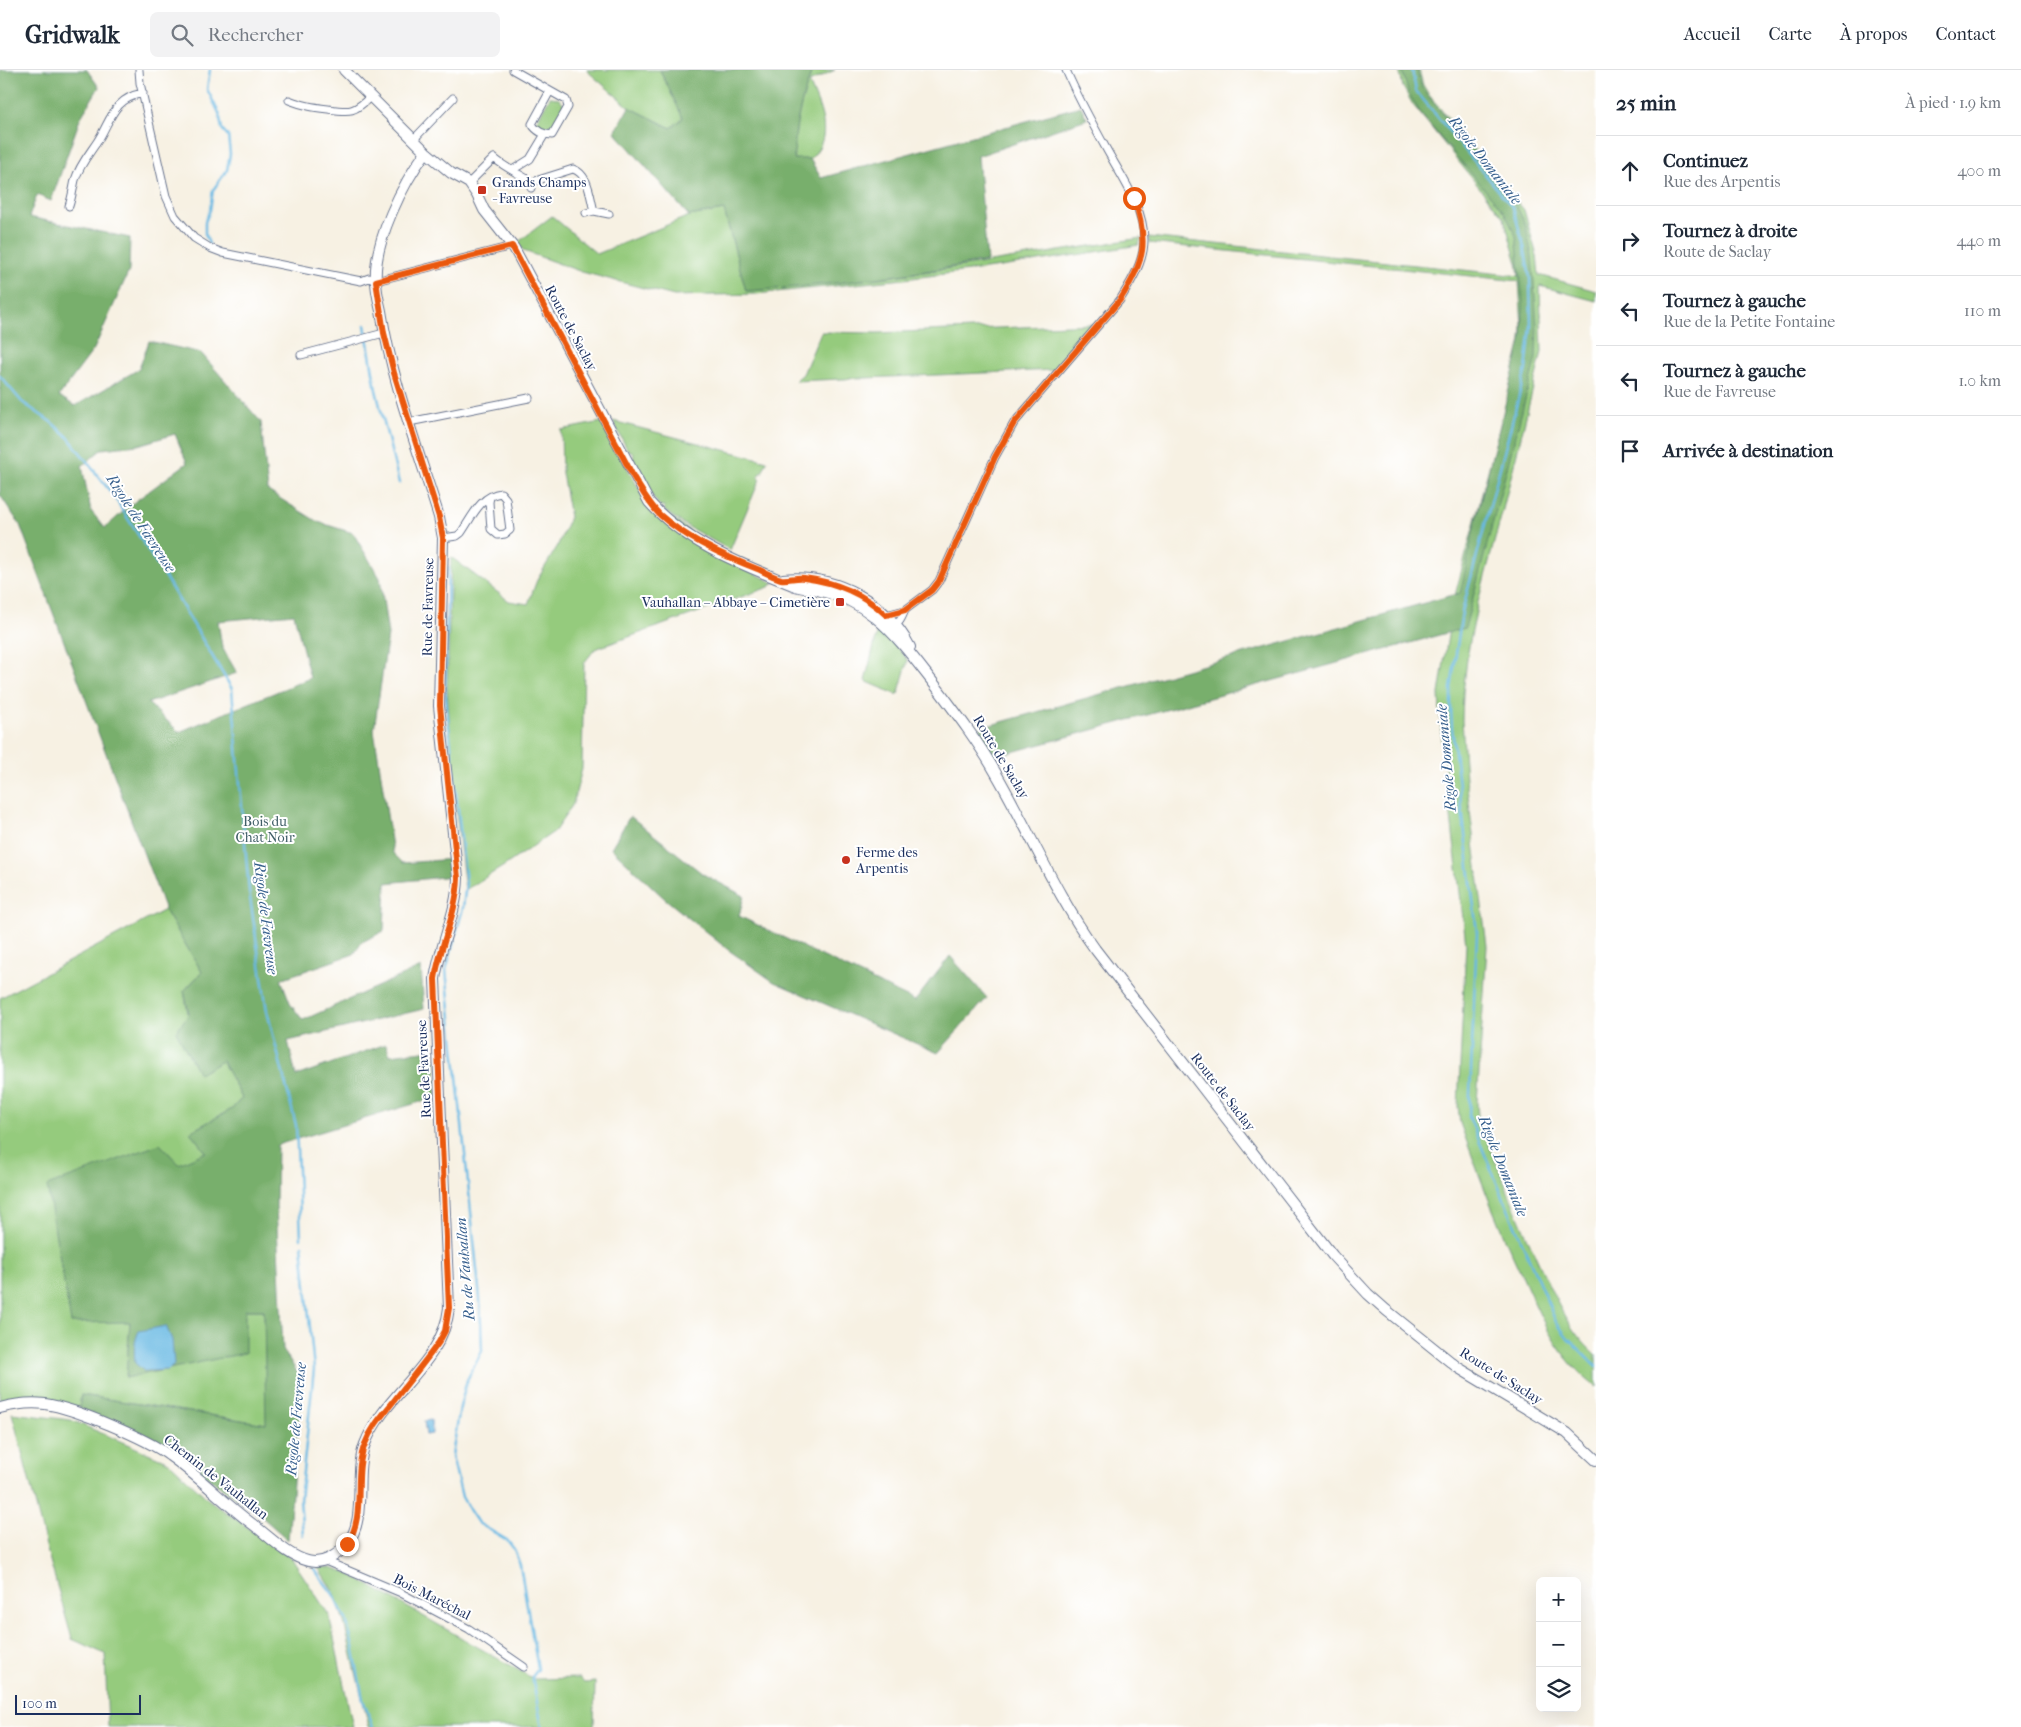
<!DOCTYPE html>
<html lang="fr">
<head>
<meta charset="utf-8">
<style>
  :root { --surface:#fff; --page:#f2f2f3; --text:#1f2937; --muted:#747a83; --line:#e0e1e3 }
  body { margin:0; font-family:"IM FELL French Canon",serif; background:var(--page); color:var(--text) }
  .controls { position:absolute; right:15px; bottom:15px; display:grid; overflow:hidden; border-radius:8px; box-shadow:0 5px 20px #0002 }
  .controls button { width:45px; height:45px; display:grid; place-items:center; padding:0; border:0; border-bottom:1px solid var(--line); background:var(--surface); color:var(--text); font:25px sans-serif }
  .scale { position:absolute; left:15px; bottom:12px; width:126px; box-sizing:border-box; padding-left:5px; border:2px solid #1b2f5e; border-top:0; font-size:14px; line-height:18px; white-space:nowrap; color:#1b2f5e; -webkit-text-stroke:4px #fff; paint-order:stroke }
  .stop { position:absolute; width:15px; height:15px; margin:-11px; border:4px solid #ea580c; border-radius:50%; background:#fff }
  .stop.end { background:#ea580c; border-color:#fff; box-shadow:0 1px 5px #0008 }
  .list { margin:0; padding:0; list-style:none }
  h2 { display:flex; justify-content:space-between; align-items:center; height:65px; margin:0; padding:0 20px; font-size:21px }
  h2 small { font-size:16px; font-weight:400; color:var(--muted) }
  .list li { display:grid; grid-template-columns:32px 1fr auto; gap:15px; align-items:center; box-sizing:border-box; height:70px; padding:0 20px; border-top:1px solid var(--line) }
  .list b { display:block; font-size:19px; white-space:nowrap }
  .list p { margin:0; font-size:16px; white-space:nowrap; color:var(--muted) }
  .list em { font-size:16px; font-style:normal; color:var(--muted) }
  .icon { flex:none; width:28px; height:28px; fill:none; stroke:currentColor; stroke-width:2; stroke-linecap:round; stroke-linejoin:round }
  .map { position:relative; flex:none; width:1596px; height:1657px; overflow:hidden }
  header { display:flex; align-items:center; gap:30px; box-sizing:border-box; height:70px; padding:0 25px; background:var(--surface); border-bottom:1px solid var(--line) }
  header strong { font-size:24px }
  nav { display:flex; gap:28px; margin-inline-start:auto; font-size:18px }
  .search { width:350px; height:45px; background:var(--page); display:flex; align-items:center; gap:12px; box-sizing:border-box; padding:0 18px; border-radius:8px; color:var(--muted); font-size:19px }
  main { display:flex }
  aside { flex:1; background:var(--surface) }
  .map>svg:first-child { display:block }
</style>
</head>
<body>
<header>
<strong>Gridwalk</strong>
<div class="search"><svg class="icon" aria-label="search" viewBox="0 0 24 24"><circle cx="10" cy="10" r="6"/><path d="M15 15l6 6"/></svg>Rechercher</div>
<nav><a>Accueil</a><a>Carte</a><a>À propos</a><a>Contact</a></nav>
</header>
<main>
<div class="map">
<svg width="1596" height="1657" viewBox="0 0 1596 1657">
  <rect width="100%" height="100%" fill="#fff"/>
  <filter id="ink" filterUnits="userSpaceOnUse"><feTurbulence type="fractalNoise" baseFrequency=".02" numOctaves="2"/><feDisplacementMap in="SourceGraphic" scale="10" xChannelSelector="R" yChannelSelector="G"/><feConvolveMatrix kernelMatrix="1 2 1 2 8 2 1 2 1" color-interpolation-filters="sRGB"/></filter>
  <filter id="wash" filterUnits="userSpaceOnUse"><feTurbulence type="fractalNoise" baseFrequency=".0096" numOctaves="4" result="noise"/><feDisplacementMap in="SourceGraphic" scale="20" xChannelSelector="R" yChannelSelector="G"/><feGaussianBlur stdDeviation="1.12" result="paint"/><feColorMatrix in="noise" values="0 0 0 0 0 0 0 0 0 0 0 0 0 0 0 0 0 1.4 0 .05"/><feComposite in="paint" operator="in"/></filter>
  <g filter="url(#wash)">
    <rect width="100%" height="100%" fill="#f7f1e3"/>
    <path fill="#95cb7d" stroke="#587d6e" d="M586,0H660L683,48L671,58L629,37Z
      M812,0H835L809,12C820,38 835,66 810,89L794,90C794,55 801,33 812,0Z
      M1399,0H1419L1423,15L1429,25L1524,140L1537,186L1539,205L1596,221V231L1540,216L1542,282L1502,443L1478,532L1468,581L1463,623L1462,650L1466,709L1487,876L1477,1033L1478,1046C1498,1097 1518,1148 1541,1198C1558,1233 1567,1259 1596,1285V1317C1557,1287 1543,1252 1523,1208C1499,1158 1479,1106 1460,1053L1458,1036L1466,874L1441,662L1439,624L1453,533L1520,280L1522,257L1519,211L1149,173V167L1520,206V210L1533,205H1519L1517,193L1504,148L1413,35L1403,17Z
      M550,27C557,27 563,30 565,37C559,48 547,76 536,52Z
      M724,140L746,221C879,213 1010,188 1141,168L1139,175L1001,197L904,209L756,224L674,226L582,202L524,181L517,173L552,146L597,184L689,146Z
      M1093,254L1055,300L795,311L803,304L821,262L877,263Z
      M613,351L767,391L762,403H760L758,408L760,409L730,480L685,455L665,441L664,436H660C648,423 641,405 633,389L634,383L627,379Z
      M601,352L638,417L650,432L732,492L774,513L769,517L595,579L584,593L582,699L573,734L555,761L504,796L465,820L454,723L447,618L451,487L509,531L528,534L537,510L557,477L570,447L562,403L561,360Z
      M879,556L908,590L898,625L865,611Z
      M165,840L202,902L184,921L199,1004L222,990L242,1028L232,1039L190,1062L206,1082L179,1095L160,1074L71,1253L130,1251L126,1308L245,1240H264L267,1354L81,1325L79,1338C54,1329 26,1321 0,1331V928Z
      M12,1343L71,1350L169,1392L209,1430L292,1489L329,1545L353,1657H108L105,1584L72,1569L47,1480Z
      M317,1496L331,1498L349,1504L534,1609L580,1608L584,1613L595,1612L594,1657H369L344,1552L335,1524Z"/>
    <path fill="#78af6c" stroke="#4a6f65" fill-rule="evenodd" d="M0,0H87L99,17L80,49L51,131L37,125L29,147L130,168L129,201L94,279L59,326L75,336L139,299L149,271L201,283L261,352L268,421L318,452L353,463L380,508L388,565L374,660L393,783L403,793L453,789V806L386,813L384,861L362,872L354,884L281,909L291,935L303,950L421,897L424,939L288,971L296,1006L386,974L390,985L431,980L435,991L437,1027L277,1075L276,1136L283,1279L302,1310L288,1470L263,1448L171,1380L79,1338L81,1325L266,1354L264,1240H245V1283L126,1308L130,1252L71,1253L47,1116L160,1074L179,1094L206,1082L190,1062L232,1039L242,1028L222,991L199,1004L176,961L189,944L184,921L202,902L165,840L20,455L0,425ZM175,364L187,393L133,433L105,458L91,441L82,396L102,379L138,375ZM294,544L310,608L179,662L148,633L237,603L222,577L218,551Z
      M660,0H812C801,32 794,55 794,89H810L821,108L1081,36L1087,49L978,86L987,191C907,205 827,216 746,221L724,140L689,146L615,62L629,37L671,58L683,48Z
      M1402,0H1417L1422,18L1428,26L1516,134L1526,156L1532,186L1537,255L1536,288L1465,558L994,687L980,658L1460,523L1474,458L1522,267L1523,235L1516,166L1504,142L1422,46L1408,22Z
      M630,746L703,804L744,826L739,846L915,931L950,886L987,928L938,983L774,912L727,879L664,828L611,778Z"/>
    <path fill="#69b9e3" stroke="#4274a0" d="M166,1256L172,1270L174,1295L168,1300L144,1301L135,1293C134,1280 134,1272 139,1261Z
      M431,1350L432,1364L426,1365L424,1351Z"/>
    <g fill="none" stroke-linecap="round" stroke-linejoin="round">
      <path stroke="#69b9e3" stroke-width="2.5" d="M1412,0L1416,21L1513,138L1524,176L1530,208L1531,256L1526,299L1462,542L1451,619V639L1452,658L1477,862L1469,1047L1556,1252L1568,1268L1596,1296
        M209,174L205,164V152L210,140L213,120L227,100L230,84L228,66L222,59L219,43L207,19L210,0
        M365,255L376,320L399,413
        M0,306L22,332L51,352L68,367L113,425L168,512L232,619L249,821L267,941L296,1055L301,1168
        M448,497L445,621L466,813L463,838L446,900L480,1229L482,1281L467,1310L460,1337L452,1386L462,1427L470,1441L478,1453L507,1470L514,1479L520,1495L538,1599L532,1607L542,1657
        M302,1175L314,1299L300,1430L303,1465
        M314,1499L333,1524L346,1549L354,1581L363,1630L373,1657"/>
    </g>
  </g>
  <g filter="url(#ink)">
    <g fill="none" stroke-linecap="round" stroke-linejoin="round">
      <defs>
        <path id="street" d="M139,0L140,13L166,126L175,146L194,168L210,178L223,183L361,211L369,208L376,211L512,176
          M513,0L550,21
          M550,21L566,30L568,37L552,65C543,64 537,62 532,54Z
          M289,30C305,36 312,37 328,39C350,42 354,43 371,26
          M414,69L453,28
          M514,99L530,89L545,64
          M532,112L573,99C589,104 590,127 594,141
          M469,113L494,88C505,98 520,104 532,112L531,118
          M69,136C72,127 73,119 75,110C79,96 89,84 97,72C111,51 112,29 143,23
          M586,143L594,141L609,144
          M301,285L384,263
          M409,352L529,328
          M443,468L457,466L461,463C472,447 481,425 501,423L506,429L510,460L505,464L498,465L491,459L489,432L490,427
          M886,545L905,540L932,520L939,511L995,387L1014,353L1120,230C1131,212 1144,192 1144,170C1144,138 1123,109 1108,82C1093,55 1078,28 1066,0
          M892,556C900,554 902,547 905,540
          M323,1490L399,1522L469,1559L524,1597"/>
        <path id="secondary" d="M344,0L426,82L451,103L469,113L477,125L484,140L514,178L649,432C686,474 744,495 795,516C803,519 813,518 821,521C840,525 860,535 875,547C898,566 916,591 935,615C957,644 979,673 997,705C1030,762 1056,825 1095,879L1333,1186L1368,1224L1386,1240L1457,1297L1567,1363L1596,1390
          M783,509C834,504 886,531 910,577
          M0,1338C15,1334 29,1332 45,1334C74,1338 146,1368 170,1386C200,1407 225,1434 255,1456C271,1468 288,1486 308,1491C323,1495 338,1485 347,1474C368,1448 353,1405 365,1374C384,1324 443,1294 449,1238L435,909C440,875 457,843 458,808L439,636L443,468L439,447C418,379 392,312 381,241C379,232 376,221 376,211C373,172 403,113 426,82"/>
      </defs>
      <use href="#street" stroke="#68738d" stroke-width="9"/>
      <use href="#secondary" stroke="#68738d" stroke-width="12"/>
      <use href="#street" stroke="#fff" stroke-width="7"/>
      <use href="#secondary" stroke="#fff" stroke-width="10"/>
    </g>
  </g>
  <g fill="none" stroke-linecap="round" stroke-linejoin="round" filter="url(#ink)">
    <path stroke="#ea580c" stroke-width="6" d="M347,1474C367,1445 352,1406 365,1374C371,1358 382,1346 393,1332C408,1312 425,1292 439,1272L445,1261L449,1238L435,909C440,875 457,843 458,808L440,636L443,468L439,447L394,303L384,263L376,211L512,176L634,408C642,421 649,434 660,445C688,470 726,487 760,500C766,503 774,507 781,509C788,510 796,507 804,508C835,512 863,523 886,545L905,540L932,520L939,511L995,387L1014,353L1120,230C1145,191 1149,172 1134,128"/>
  </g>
  <g fill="#c8321e" stroke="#fff" stroke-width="2">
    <rect x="477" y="115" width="10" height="10" rx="2.5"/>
    <rect x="835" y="527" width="10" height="10" rx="2.5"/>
    <circle cx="846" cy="790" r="5"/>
  </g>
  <g text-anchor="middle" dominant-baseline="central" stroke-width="4" stroke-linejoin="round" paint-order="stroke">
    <g font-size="14" fill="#1b2f5e" stroke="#fff" text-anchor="start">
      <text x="492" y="112">Grands Champs<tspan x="492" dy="16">- Favreuse</tspan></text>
      <text x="830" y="532" text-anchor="end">Vauhallan – Abbaye – Cimetière</text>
      <text x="856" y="782">Ferme des<tspan x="856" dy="16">Arpentis</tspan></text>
    </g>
    <g font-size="14" fill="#1b2f5e" stroke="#fff">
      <text transform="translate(571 258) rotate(62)">Route de Saclay</text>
      <text transform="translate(428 537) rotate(-89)">Rue de Favreuse</text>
      <text transform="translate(1001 687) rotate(59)">Route de Saclay</text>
      <text transform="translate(424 999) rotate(-93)">Rue de Favreuse</text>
      <text transform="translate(1223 1022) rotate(52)">Route de Saclay</text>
      <text transform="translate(1501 1306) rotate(32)">Route de Saclay</text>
      <text transform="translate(216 1407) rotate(38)">Chemin de Vauhallan</text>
      <text transform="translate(432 1527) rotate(27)">Bois Maréchal</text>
    </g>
    <g font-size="14" fill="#405e67" stroke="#fff">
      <text x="265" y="751">Bois du<tspan x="265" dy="16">Chat Noir</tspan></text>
    </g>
    <g font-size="15" font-style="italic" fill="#365f8d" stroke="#fff">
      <text transform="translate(1485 90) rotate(52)">Rigole Domaniale</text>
      <text transform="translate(141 453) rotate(57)">Rigole de Favreuse</text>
      <text transform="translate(1446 688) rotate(-95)">Rigole Domaniale</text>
      <text transform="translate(266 848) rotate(83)">Rigole de Favreuse</text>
      <text transform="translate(1503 1096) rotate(68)">Rigole Domaniale</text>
      <text transform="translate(465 1199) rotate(-95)">Ru de Vauhallan</text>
      <text transform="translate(296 1349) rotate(-85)">Rigole de Favreuse</text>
    </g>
  </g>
</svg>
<div class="controls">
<button>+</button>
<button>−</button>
<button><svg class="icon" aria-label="layers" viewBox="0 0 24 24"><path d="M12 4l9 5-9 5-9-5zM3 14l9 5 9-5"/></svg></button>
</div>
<div class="scale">100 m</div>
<div class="stop" style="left:1134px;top:128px"></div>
<div class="stop end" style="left:347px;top:1474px"></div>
</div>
<aside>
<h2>25 min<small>À pied · 1.9 km</small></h2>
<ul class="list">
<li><svg class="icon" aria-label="ahead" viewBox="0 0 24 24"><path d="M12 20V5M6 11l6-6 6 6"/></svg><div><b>Continuez</b><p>Rue des Arpentis</p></div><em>400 m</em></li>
<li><svg class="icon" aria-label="right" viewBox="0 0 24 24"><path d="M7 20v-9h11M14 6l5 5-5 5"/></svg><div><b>Tournez à droite</b><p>Route de Saclay</p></div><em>440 m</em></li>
<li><svg class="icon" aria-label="left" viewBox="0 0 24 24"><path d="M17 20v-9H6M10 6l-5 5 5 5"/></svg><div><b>Tournez à gauche</b><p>Rue de la Petite Fontaine</p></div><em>110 m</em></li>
<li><svg class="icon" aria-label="left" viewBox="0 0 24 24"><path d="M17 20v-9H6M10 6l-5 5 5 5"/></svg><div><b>Tournez à gauche</b><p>Rue de Favreuse</p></div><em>1.0 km</em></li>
<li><svg class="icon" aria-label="arrive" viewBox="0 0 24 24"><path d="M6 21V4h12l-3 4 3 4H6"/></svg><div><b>Arrivée à destination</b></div></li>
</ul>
</aside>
</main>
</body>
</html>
